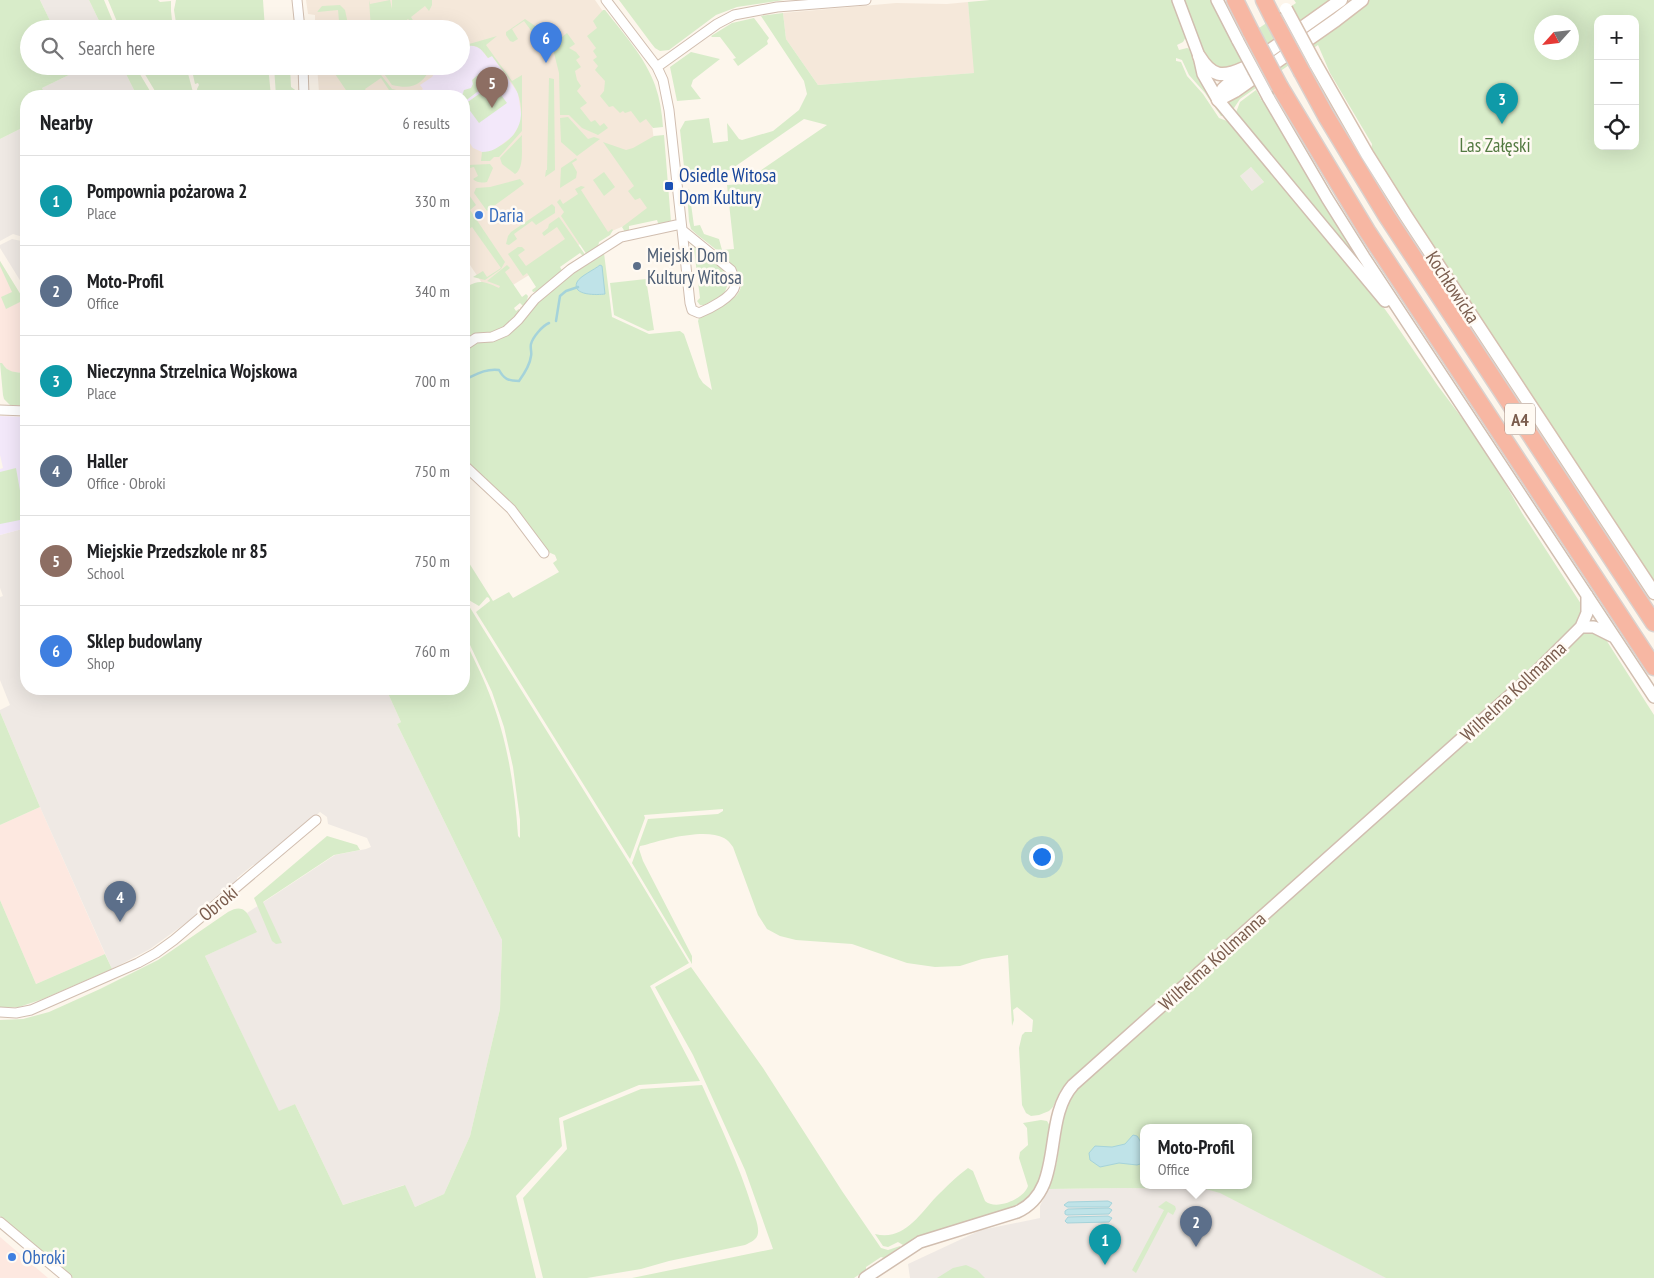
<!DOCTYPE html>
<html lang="en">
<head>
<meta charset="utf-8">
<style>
  :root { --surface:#fff; --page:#f2f2f2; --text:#202124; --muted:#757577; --line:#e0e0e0; --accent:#e76f51 }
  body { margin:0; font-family:"PT Sans Narrow",sans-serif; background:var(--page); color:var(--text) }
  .controls { position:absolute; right:15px; top:15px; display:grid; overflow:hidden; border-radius:10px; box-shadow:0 5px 20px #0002 }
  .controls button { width:45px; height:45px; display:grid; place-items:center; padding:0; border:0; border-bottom:1px solid var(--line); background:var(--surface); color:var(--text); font:25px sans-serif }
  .compass { position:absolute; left:1534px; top:15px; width:45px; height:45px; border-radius:50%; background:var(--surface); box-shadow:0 5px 20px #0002; rotate:243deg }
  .you { position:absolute; left:1041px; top:856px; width:18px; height:18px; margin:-12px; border:4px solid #fff; border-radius:50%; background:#1a73e8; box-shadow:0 0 0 8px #1a73e833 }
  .badge { display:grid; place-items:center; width:32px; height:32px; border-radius:50%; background:var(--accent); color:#fff; font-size:16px; font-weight:700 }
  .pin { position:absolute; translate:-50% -41px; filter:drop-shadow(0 1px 2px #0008) }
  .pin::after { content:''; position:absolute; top:26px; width:18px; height:15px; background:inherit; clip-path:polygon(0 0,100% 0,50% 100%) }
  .popup { position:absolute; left:1140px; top:1124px; width:112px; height:65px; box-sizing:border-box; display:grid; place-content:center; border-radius:10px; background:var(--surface); filter:drop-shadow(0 1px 4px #0005); font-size:16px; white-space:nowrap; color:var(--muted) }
  .popup b { font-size:19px; color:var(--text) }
  .popup::after { content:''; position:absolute; left:50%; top:100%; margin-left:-10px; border:10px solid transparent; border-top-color:var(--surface) }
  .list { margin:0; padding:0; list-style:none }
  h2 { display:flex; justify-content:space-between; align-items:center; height:65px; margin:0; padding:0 20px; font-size:21px }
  h2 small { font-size:16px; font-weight:400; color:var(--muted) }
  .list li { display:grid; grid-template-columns:32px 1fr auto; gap:15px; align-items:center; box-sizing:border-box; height:90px; padding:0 20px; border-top:1px solid var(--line) }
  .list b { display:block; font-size:19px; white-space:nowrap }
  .list p { margin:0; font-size:16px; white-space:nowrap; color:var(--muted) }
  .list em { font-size:16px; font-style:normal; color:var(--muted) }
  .icon { flex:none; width:28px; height:28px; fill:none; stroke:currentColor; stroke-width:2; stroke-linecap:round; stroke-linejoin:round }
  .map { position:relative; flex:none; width:1654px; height:1278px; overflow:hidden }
  .search { position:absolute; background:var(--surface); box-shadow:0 5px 20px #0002; left:20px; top:20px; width:450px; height:55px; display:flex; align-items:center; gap:12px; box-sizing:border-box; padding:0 18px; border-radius:28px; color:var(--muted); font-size:19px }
  .panel { position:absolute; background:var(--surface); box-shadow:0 5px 20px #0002; left:20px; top:90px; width:450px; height:605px; border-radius:20px }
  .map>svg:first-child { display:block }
</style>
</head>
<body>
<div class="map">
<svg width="1654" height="1278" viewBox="0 0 1654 1278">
  <rect width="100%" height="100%" fill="#fdf6ec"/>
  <path fill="#f5e8da" d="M306,0H595L646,73L662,210L576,246L492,298L464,256V96H320L319,92L317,66H461V29H315V15L308,14Z
    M968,2L975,73L818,85L786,39L783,13L896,3L947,4Z"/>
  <path fill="#fde8e0" d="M0,261L26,305V373L11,372L0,363Z
    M40,807L105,954L36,984L0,900V825Z
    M0,1237L48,1278H0Z"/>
  <path fill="#efe9e4" d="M40,0H89L103,29H54Z
    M72,66H122L137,96H46L42,88L75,72Z
    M26,126V238L13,234L0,241V139Z
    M1251,167L1264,182L1253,192L1240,176Z
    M12,239L26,242V290L0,248V245Z
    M26,528V689H386L401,722L397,724L502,940L500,1009L470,1136L444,1194L415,1207L404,1185L343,1205L295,1104L279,1112L205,956L256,932L247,913L335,855L366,849L371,847L367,838L328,824L327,817L320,812L258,864L253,865L237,878V882L205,909L150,949L112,969L40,807L0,712V710L10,705L0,680V597L3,596L0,588V535Z
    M1125,1188L1196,1189L1202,1188L1222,1193L1387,1278H910L908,1264L981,1230L1040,1218V1206L1048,1189Z"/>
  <path fill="#f3e8fa" d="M471,45L480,48L488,58L492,56L518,93L522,120L513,136L492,152H482L473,148L464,134V96H420L418,93L423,89L420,85L432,77L439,66H461V51Z
    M0,416L26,417V528L0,535V469L3,468L0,455Z"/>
  <path fill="#d8ecc9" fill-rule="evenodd" d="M0,0H40L54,29H29V66H72L75,72L42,88L46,96H26V126L0,139Z
    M89,0H104L116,29H103Z
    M108,0H158L160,2L171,1V11L173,29H120Z
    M176,0H263L265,29H177L174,10Z
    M369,0L370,4L390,0L392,9V0H432V5L429,11L425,6L411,17L414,22L412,23L408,19L399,26L400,29H371Z
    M619,0H784L737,7L716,15L669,50L660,51L655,48L651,43Z
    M990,0H1174L1186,37L1183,42L1177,45L1179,50L1187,48L1192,50L1226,116H1221L1205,93L1189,75L1182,60L1176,58V61L1181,62L1187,76L1203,94L1219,118L1227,121L1229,120L1371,290L1392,319L1438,386L1486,450L1522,513L1583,607L1581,619L1531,671L1077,1073L1064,1086L1059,1093L1053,1107L1049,1111L1039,1115L1031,1116L1026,1113L1022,1105L1019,1048L1022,1035L1025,1032H1032L1033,1020L1017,1007L1013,1010L1014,1020L1012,1026L1008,955L982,959L960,966L935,967L907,963L852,944L796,940L780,936L767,929L758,915L733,847C730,843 728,840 724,838C706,828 664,839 645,845L640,846L639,849L643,861L692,956V964L632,863L648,819L718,814L723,811V809L644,815L645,818L630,859L476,612L490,601L489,598L487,597L479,606L467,599L464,593V555L493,601L509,592L513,598L559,572L553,563L557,560L555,555L546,551L464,461V350L476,341L490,342L500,339L511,333L533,308L558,284L604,253L612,317L649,334L680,331L684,334L699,377L703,383L712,390L698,321L699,318C710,311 726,305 736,296C758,273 704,243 691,229L689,221L687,191L689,189L694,226L700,225L704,234L719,239L722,250L734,249L727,185L741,184L827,125L804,119L730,170L685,176L680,130L685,121L709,118L713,143L728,141L727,123L739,139L742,140L773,131L799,110L807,94L804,81L761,16L783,13L786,39L818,85L974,73L968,2ZM1251,167L1264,182L1252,191L1240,176Z
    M1183,0H1212L1234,45L1296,3L1294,0H1331L1232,70L1227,72L1206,61Z
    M1369,0H1654V585L1446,269L1371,151L1372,144L1330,73L1318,45L1240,99L1232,111L1228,105L1229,101ZM1598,19H1635V146H1598ZM1542,22H1572V52H1542Z
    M340,5L345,10L349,29H336L335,22L339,21L338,10L317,12L322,6Z
    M603,10H605C623,33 645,57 655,85C660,99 662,113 663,127L653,128L646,119L640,123L631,111L625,113L623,111L620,113L613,106L609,107L600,96L604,91L605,81L595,70L598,66L593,60L597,57L593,51L596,48L587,36L597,28L593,21Z
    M754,18L769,38L767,41L768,44L738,66L733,59L736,58L720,37H712L711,36L732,23Z
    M525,19L541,30L550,56L524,21L512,29L518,39L513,42L510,41L506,35V32Z
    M567,33L575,44L569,48L576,52L580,57L576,60L581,67L575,71L577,80L581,86L577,91L587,103L580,108L591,122L595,120L600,126L604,123L608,128L598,135L582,128L569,115H560L559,73L552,45Z
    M497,36L486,45L512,81L522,75V131L499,157H494L490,161H481L482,152C492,152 497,148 506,142C522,130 524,112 518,94C515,84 498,65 492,56L488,58C483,51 478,44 468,46L469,44Z
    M691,52L720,59L693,80L691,86L701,99L677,101L670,67Z
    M122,66H135L153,96H137Z
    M140,66H186L194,96H158Z
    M191,66H253L252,68L253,70L255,68L260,70L264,66H268L271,96H198L197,89L199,85L198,83L195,84Z
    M274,66H290L291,87L298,92V96H276Z
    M340,66H374L392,89L405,92L400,96H380L389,90L381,78L365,89L369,96H350L333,71Z
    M383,66L384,67L432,66C422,85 413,90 392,85L380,68Z
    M480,73H484L490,82L464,102V96H462L464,90L471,88L473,84L472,80Z
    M549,78L554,79V82L555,170L545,177L546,170H547Z
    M493,84L507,103L479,123L465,104Z
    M1256,90L1262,101L1264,100L1365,269L1235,115L1240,102Z
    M568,117L588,139L594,137L600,139L577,156L561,142L560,118Z
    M522,135C521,146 525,168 515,174L502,164L500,158Z
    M664,135L671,222L659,226L657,220L629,226V231L625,232L622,227L647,208L640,198L635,200L628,191L634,186L603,142L626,150L633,148L654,136Z
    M576,158L577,160L572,163L577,172L576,178L560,188L561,168Z
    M490,164L493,168L487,182C482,183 477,183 473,179L478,176L474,167L470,168L468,165Z
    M604,172L615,187L604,196L593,180Z
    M520,179L524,184L487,211L474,193L476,188L490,187Z
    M581,186L585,187L581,190L608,232L612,229L613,230L610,235L599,242L598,247L587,255L561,216L564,212L557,202L560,199L563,204L578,194L575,189Z
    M469,195L476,205L470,210L505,262L501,269L485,280L473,277L483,271L487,277L501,268L472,227L464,233V205Z
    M552,204L555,207V213L536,225L532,221L514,234L517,239L509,245L506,244L508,236L511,232Z
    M559,217L586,256L584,257L580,253L560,267L563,272L538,291L533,292L532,290L536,287L527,273L523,276L508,254L518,247H522L525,250L518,255L526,266L565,239L557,227L544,236L542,233L548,228L549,224Z
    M690,242L724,270L729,280L724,295L704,305H700L697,301L700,298L694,249Z
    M0,261L24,300L6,309L1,297L12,292L0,266Z
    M507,265L510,268L505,272L522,297L526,294L528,296L526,305L521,309L520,308L523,306L520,303L514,308L516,311L519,309L521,313C507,325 494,338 474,334L464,341V282L468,286C480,279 486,282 499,288L500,286L487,281Z
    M646,279L654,330L648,331L614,315L610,283Z
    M0,363H2C8,373 15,372 26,373V406L10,405L4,399L3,395Z
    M16,468L25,519L0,524V472Z
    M464,598L629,863L689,963L650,986L700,1081L639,1085L559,1118L562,1146L516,1196L536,1278H73L0,1216V1020L23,1019L49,1012L100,989L158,960L228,912C247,901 249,918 257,932L205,956L279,1111L295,1104L343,1205L405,1185L415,1207L444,1194L470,1136L500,1009L502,940L397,724L401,722L386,689H464V638C472,656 482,674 489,693C507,738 515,788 518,836L520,838V820L513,767L504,727L492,692L464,632Z
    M1591,630L1603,635L1654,715V1278H1386L1220,1193L1202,1188L1196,1189L1125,1188L1048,1189C1066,1154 1053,1115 1081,1084L1582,633ZM1144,1128H1248V1186H1144Z
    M0,712L40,807L0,825Z
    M327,836L357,845L360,850L334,855L263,902L282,943L276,944L272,941L254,898Z
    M0,900L36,984L105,954L112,969L43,999L19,1007L0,1008Z
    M691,967L763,1068L842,1191L881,1248L888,1250L900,1246V1247L884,1258L881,1257L866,1267V1270L854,1278H632L773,1249L745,1170L693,1055L655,987Z
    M702,1085C720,1125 739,1165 752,1207C754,1215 759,1225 758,1233C757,1240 751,1242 745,1245L669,1261L641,1269L587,1278H543L523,1198L567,1149L563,1121L641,1089Z
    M1041,1120L1047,1121L1050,1126C1046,1158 1046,1192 1012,1207L916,1238L903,1245L898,1242L888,1247L883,1246L875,1234C904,1241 919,1215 936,1197C946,1187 957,1176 968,1168L973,1171L985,1201C996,1211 1024,1199 1028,1186L1019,1158L1020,1152L1028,1145L1027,1128L1023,1123Z
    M1166,1201L1175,1206L1176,1209L1173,1215L1168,1212L1136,1273L1132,1270L1164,1210L1158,1207Z
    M966,1265L977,1270L985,1278H937L953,1268Z"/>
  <path fill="#bfe3e8" stroke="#a5d3da" d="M600,265L602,266L605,294C598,295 571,296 577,282C580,276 594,270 600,265Z
    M1133,1135L1137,1136C1143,1144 1144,1152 1143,1163L1137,1165L1119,1163L1100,1167L1090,1160L1089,1153L1095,1146L1112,1147L1125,1144Z
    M1108,1201L1112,1203L1109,1207H1067L1064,1205L1068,1202Z
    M1109,1208L1112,1210L1109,1214L1067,1215L1065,1214V1211L1068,1209Z
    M1108,1216L1112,1218L1109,1222L1067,1223L1065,1221L1068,1217Z"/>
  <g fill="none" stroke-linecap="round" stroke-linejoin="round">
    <path stroke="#a5d3da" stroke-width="2.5" d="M556,321L560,296L566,291L578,287
      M464,380C475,375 486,368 499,370C504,379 508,381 519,381C524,374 530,365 531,356C532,353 530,348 531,344C533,337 542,326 549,323"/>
    <defs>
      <path id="minor" d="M297,0L300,29
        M606,0L657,67L663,80L669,110L690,303L692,310L699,313C709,309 733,297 735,286C736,281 733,275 731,270L682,230
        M303,66L304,96
        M657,67L717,24L734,15L777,7L866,0
        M464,346L476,338L492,337L506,331L518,320L535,299L571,269L621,237L681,224
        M0,410L26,411
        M464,465L511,509L544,553
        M0,1012L16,1013L31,1010L138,963L156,953L174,940L316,820
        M0,1222L67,1278"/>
      <path id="tertiary" d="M1178,0L1199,56L1203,74L1218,100L1385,301
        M1217,0L1238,41
        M1268,97L1327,198L1364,257L1654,697
        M1581,627H1594L1612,636
        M865,1278L920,1242L1017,1212C1066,1190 1041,1121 1073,1085L1535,673L1581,627L1587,613V595"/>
      <path id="secondary" d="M1199,56C1212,77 1222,78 1244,68
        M1315,63L1367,154L1406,216L1654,593
        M1218,100L1235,91L1336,20L1362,0
        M1218,100L1223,89L1248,66L1341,0"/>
      <path id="motorway" d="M1235,0L1251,32
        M1264,0L1273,18
        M1302,72L1326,116L1386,215L1654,623
        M1280,87L1367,231L1654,667"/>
    </defs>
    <use href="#minor" stroke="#d1beb0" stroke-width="11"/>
    <use href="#tertiary" stroke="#d1beb0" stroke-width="14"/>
    <use href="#secondary" stroke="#d6c0b0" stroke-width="15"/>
    <use href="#motorway" stroke="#dad1cd" stroke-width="19"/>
    <use href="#minor" stroke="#fff" stroke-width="9"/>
    <use href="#tertiary" stroke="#fff" stroke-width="11"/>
    <use href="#secondary" stroke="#fff" stroke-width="12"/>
    <use href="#motorway" stroke="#f7b7a3" stroke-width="16"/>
    <defs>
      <path id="tertiary-bridge" d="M1238,41L1268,97"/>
      <path id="secondary-bridge" d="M1286,9L1315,63"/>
      <path id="motorway-bridge" d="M1273,18L1302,72
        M1251,32L1280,87"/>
    </defs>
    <use href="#tertiary-bridge" stroke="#d1beb0" stroke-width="14" stroke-linecap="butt"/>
    <use href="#secondary-bridge" stroke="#d6c0b0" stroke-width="15" stroke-linecap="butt"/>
    <use href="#motorway-bridge" stroke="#dad1cd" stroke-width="19" stroke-linecap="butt"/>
    <use href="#tertiary-bridge" stroke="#fff" stroke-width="11"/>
    <use href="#secondary-bridge" stroke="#fff" stroke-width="12"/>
    <use href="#motorway-bridge" stroke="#f7b7a3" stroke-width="16"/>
  </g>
  <rect fill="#1a4fb4" stroke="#fffaf3" stroke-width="2" x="664" y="181" width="10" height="10" rx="2.5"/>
  <g fill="#3f7fe0" stroke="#fffaf3" stroke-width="2">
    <circle cx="479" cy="215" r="5"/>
    <circle cx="12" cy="1257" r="5"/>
  </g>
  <circle fill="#5c6f8a" stroke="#fffaf3" stroke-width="2" cx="637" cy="266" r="5"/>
  <g text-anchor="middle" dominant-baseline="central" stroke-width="5" stroke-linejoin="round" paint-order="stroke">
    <rect fill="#fffaf3" stroke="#a28b7f" stroke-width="1" x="1505" y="403.5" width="30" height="31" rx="4"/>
    <g font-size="18" font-weight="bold" fill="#7a5c4d">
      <text x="1520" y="419">A4</text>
    </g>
    <g font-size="19" fill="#537a41" stroke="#fffaf3">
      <text x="1495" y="145">Las Załęski</text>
    </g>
    <g font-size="19" fill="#164399" stroke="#fffaf3" text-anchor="start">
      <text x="679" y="175">Osiedle Witosa<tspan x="679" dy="22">Dom Kultury</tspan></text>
    </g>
    <g font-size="19" fill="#366cbe" stroke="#fffaf3" text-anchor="start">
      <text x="489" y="215">Daria</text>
      <text x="22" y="1257">Obroki</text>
    </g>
    <g font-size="19" fill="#4e5e75" stroke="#fffaf3" text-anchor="start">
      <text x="647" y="255">Miejski Dom<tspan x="647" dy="22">Kultury Witosa</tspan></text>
    </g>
    <g font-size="19" fill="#7a5c4d" stroke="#fffaf3">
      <text transform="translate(1453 287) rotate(57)">Kochłowicka</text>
      <text transform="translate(1513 691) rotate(-43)">Wilhelma Kollmanna</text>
      <text transform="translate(218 903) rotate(-40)">Obroki</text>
      <text transform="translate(1212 961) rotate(-42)">Wilhelma Kollmanna</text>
    </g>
  </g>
</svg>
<div class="controls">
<button>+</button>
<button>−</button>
<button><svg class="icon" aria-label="locate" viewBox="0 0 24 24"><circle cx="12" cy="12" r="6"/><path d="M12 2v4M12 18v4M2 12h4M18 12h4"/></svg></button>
</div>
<svg class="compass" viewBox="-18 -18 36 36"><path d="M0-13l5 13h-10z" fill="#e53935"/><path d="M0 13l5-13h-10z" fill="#757577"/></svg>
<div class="you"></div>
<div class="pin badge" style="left:1105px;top:1265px;background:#0f9aa8">1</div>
<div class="pin badge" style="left:1196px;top:1247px;background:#5c6f8a">2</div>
<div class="popup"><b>Moto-Profil</b>Office</div>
<div class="pin badge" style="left:1502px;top:124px;background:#0f9aa8">3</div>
<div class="pin badge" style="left:120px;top:922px;background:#5c6f8a">4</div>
<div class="pin badge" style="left:492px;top:108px;background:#8d6e63">5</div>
<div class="pin badge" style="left:546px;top:63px;background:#3f7fe0">6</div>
<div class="search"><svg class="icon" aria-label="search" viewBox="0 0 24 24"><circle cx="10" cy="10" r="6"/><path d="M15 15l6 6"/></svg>Search here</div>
<section class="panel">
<h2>Nearby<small>6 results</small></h2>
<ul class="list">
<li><span class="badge" style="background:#0f9aa8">1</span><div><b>Pompownia pożarowa 2</b><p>Place</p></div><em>330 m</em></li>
<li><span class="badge" style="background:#5c6f8a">2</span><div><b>Moto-Profil</b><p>Office</p></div><em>340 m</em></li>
<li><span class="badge" style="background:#0f9aa8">3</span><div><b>Nieczynna Strzelnica Wojskowa</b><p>Place</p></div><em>700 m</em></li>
<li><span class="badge" style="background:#5c6f8a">4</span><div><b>Haller</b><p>Office · Obroki</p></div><em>750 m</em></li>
<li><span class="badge" style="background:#8d6e63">5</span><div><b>Miejskie Przedszkole nr 85</b><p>School</p></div><em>750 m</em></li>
<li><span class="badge" style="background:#3f7fe0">6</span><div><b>Sklep budowlany</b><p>Shop</p></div><em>760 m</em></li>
</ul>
</section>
</div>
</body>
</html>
